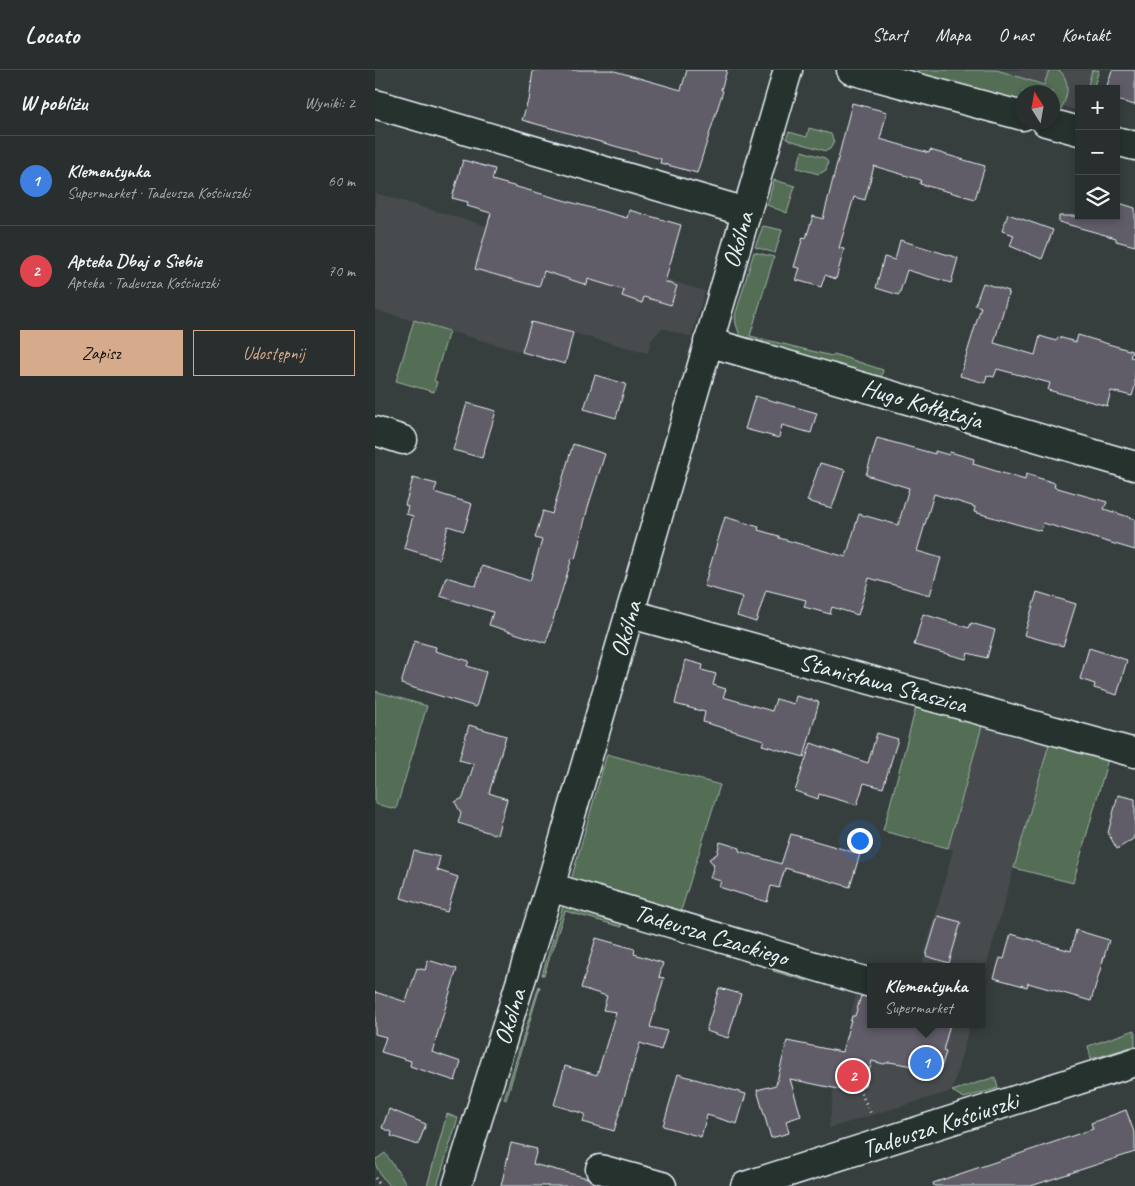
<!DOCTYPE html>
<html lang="pl">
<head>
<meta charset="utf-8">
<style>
  :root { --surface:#292f2e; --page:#313736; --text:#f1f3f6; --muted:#a5a9aa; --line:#454a4a; --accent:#d6ab8b }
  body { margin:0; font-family:Caveat,sans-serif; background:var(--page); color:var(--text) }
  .controls { position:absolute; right:15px; top:15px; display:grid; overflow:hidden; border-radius:0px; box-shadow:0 2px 8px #0003 }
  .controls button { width:45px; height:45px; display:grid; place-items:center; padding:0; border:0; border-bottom:1px solid var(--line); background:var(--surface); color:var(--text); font:25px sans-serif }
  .compass { position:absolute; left:640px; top:15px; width:45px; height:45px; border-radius:50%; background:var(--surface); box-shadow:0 2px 8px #0003; rotate:349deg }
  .you { position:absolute; left:484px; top:770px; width:18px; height:18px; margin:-12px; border:4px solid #fff; border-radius:50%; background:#1a73e8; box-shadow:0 0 0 8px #1a73e833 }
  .badge { display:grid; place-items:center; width:32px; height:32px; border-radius:50%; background:var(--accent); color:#fff; font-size:16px; font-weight:700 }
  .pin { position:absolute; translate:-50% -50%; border:2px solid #fff; box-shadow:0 1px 5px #0006 }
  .popup { position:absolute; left:492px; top:893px; width:118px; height:65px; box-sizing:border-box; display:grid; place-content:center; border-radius:0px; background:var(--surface); filter:drop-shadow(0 1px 4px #0005); font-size:16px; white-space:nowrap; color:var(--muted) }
  .popup b { font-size:19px; color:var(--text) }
  .popup::after { content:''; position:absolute; left:50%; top:100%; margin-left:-10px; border:10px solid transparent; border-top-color:var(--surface) }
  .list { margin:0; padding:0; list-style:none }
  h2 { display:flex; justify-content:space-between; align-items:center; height:65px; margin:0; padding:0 20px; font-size:21px }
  h2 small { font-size:16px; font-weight:400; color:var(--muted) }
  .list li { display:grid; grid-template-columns:32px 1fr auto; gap:15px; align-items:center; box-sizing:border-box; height:90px; padding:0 20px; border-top:1px solid var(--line) }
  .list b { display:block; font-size:19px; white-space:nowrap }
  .list p { margin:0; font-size:16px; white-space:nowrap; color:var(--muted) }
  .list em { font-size:16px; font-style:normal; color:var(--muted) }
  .actions { display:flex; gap:10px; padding:15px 20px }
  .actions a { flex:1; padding:11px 0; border:1px solid var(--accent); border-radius:0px; text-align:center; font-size:18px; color:var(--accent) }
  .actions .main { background:var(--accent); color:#111 }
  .icon { flex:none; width:28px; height:28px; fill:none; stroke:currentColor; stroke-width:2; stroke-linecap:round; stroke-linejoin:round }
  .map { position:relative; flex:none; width:760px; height:1116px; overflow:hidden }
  header { display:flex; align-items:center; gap:30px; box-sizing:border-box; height:70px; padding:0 25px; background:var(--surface); border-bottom:1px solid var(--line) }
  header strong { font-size:24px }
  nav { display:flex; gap:28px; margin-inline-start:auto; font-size:18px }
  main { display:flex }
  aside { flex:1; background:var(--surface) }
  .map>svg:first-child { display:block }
</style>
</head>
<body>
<header>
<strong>Locato</strong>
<nav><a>Start</a><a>Mapa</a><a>O nas</a><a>Kontakt</a></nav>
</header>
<main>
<aside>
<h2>W pobliżu<small>Wyniki: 2</small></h2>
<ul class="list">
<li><span class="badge" style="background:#3f7fe0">1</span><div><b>Klementynka</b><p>Supermarket · Tadeusza Kościuszki</p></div><em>60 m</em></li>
<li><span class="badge" style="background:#e0444e">2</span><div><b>Apteka Dbaj o Siebie</b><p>Apteka · Tadeusza Kościuszki</p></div><em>70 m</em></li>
</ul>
<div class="actions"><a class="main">Zapisz</a><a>Udostępnij</a></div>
</aside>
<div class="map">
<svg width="760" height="1116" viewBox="0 0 760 1116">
  <rect width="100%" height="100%" fill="#373f3e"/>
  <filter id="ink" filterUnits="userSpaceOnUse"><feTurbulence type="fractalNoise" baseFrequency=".02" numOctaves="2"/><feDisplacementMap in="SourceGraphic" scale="10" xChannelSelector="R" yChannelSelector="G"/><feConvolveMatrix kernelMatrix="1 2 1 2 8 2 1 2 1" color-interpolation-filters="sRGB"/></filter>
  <g filter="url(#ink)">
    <path fill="#464b4d" d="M566,0H725L719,19H704V41L678,33V22H648Z
      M0,123L330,221L316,267L287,258L276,270L273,283L156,252L147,282L0,240Z
      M607,656L674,674L606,915V897H546L578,780L573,778Z
      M481,925L496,929V954H595L577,1021L454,1058L459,1018L466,982Z"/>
    <path fill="#526e55" stroke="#9db0a6" d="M543,0H622L669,15L674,0H684C696,11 693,26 686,39L678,44V22H648L647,37L547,9Z
      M717,0H724L718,19H712Z
      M434,58L456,64L459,72L455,79L451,81L411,69L414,62L432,67Z
      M427,81L450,88L453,92L451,100L444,104L422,98Z
      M399,110L420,116L412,143L392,135Z
      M388,156L407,160L400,183L380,177Z
      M379,182L399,187L375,266L457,286L459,284L508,300L506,309L366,269L361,254L360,246Z
      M39,250L74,261L59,311L62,312L59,322L21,311Z
      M0,621L52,636L21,739L0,734Z
      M541,637L607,656L573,778L508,761Z
      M674,674L733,689L698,813L639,798Z
      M232,684L345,715L305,844L196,810Z
      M196,834L243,848L247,857L190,841L169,905H167L188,836Z
      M400,898L433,907L432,911L398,901Z
      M164,916L165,917L131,1030L129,1029Z
      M760,960V976L716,989L713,976Z
      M620,1007L623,1018L589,1028L577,1021Z
      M72,1044L83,1048L62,1116H52Z
      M10,1083L33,1116H14C8,1108 1,1100 0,1090Z"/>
    <path fill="#605c67" stroke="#e8f1f8" d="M158,0H236L306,20L312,0H352L346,20L348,21L322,103L285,93L286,89L147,50L153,31H154Z
      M737,0H760V35L741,30V19H731Z
      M477,33L512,42L505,69L554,83L555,80L610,96L600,129L545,114L546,110L499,96L490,130L479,127L464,178L469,179L461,209L450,205L446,217L421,210L425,198L419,197L428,167L431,168L438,146L448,149Z
      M88,90L120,99L117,110L252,148L254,140L306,155L290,212L302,216L296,235L269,227L267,233L247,226L249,220L213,209L212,215L169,201L164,217L100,199L116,143L92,136L93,132L77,128Z
      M741,132L760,138V176L741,171V168L684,152V146H741Z
      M633,144L678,160L667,189L635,176L639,165L627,161Z
      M525,170L583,188L576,213L532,200L524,225L501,218L509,187L520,190Z
      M608,213L634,221L619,273L660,285L665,266L681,271L683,267L701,272L703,265L757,281L755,287L760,288V316L757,326L736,321L732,336L673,320L675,313L622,299L619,307L612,305L610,313L585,306L606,237L600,235Z
      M156,252L198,263L190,294L147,282Z
      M220,305L251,314L241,348L209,339Z
      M380,326L442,343L436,363L407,355L404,368L370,359Z
      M92,333L121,341L107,388L78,380Z
      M502,368L560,384V381L574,385L575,382L599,389L598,394L650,410L651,404L680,413L679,417L732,432L729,439L760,449V480L668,453L666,461L599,442L600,437L559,424L542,481L566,488L555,525L494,508L483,545L457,537L455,544L429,537L431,530L391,520L381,552L362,546L368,527L329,516L350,447L384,457L383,460L404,466V468L471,487L484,444L523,455L534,418L491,405Z
      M198,374L230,384L213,437L200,489L197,488L171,573L114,555L118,542L65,526L71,507L101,516L107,496L155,511L167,470L160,468L168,441L177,444Z
      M445,393L470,400L457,438L432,431Z
      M38,408L62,414L59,422L97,434L89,461L73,456L64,489L29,478L38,446L31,444L33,436L30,435Z
      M662,522L701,534L688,576L649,565Z
      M548,544L594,558L596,553L620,560L612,588L593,583L591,589L539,575Z
      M39,571L61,577L60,581L94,591L92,596L111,602L101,637L26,614Z
      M714,578L752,590L742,625L719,618L720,614L705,609Z
      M310,590L328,595L327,600L341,604L338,615L351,619L348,627L397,641L401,629L419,634L421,626L444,632L429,687L387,675L389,670L328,652L330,642L300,634Z
      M94,655L131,666L114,723L132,729L122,765L83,753L86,743L80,732L88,728L99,694L84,690Z
      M502,663L523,669L508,718L489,713L482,735L444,724L443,729L420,721L436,673L493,693Z
      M743,725L760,729V763L758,769L742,779L733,763Z
      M416,764L485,784L475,817L410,798L404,818L396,816L392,832L344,817L346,811L335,808L339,795L334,789L342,784L345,772L365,778L364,781L406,794Z
      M39,781L65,787L62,800L83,807L72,842L26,828Z
      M563,846L586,852L574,893L551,886Z
      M701,860L734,870L716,931L653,913L652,917L619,908L625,888L629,889L636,864L696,881Z
      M221,868L260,879L259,884L288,893L284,907L289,908L275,957L292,961L286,980L265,973L239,1061L208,1052L210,1044L179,1035L190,996L222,1005L241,942L228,940L232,926L206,918Z
      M53,890L82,899L57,982L86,992L80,1011L35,996L36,991L6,982L11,967L0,964V922L31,932L42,898L50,900Z
      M344,918L366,924L353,968L331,961Z
      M486,926L496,928V954H575L568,981L571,982L566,998L559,1003L533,995L514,992L509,994L497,991L490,1015L477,1022L415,1009L426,1046L411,1051L414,1063L396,1068L382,1020L401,1015L412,971L467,982L477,946H480Z
      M303,1004L371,1024L362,1054L332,1045L326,1067L288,1056Z
      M14,1039L51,1054L43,1075L16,1066L17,1062L7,1058Z
      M751,1040L760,1065V1082L656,1116H559L558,1113L718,1059L716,1053Z
      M136,1073L162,1079L158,1094L213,1108L218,1113V1116H126Z"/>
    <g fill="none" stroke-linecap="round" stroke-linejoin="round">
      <defs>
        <path id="minor" d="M476,0L648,46
          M0,34L371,142
          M671,52L704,61
          M741,71L760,76
          M333,272L760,396
          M0,361L28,370
          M256,544L760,683
          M175,817L496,913
          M225,1099L287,1116
          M82,1116L175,817L413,0
          M370,1116L760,992"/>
      </defs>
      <use href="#minor" stroke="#e8f1f8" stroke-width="31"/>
      <path stroke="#e8f1f8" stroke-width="3" stroke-dasharray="1 4" stroke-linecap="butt" d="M484,1019L496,1044
        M0,1108L6,1116"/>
      <use href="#minor" stroke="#26332d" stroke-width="28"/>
    </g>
  </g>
  <g text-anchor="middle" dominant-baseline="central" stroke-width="4" stroke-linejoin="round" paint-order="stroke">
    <g font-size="25" fill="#e8f1f8" stroke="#26332d">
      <text transform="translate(363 170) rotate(-74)">Okólna</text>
      <text transform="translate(547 334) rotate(16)">Hugo Kołłątaja</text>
      <text transform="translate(251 559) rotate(-74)">Okólna</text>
      <text transform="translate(508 613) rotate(15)">Stanisława Staszica</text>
      <text transform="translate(336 865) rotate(17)">Tadeusza Czackiego</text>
      <text transform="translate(135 947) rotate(-73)">Okólna</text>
      <text transform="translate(565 1055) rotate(-18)">Tadeusza Kościuszki</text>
    </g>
  </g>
</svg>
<div class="controls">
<button>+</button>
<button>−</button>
<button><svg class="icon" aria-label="layers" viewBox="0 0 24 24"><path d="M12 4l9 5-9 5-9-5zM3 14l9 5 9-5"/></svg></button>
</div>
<svg class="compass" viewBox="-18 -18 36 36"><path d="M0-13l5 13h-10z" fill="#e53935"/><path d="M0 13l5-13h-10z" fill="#a5a9aa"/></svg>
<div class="you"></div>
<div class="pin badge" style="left:551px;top:993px;background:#3f7fe0">1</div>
<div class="popup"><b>Klementynka</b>Supermarket</div>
<div class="pin badge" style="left:478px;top:1006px;background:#e0444e">2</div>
</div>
</main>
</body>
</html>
